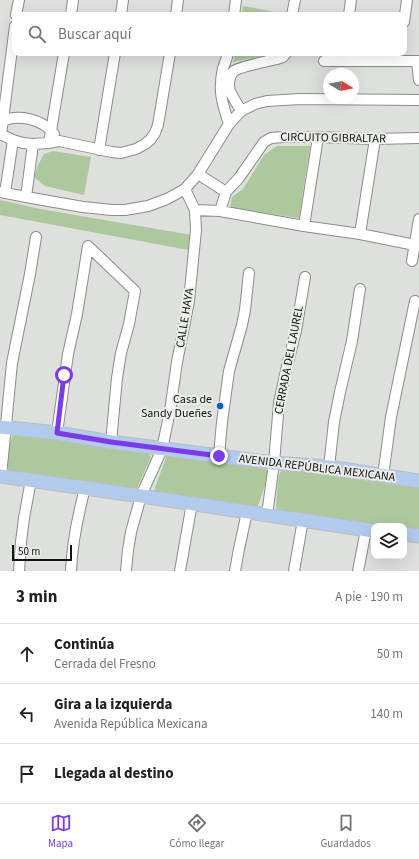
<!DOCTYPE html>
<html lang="es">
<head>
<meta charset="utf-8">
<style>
  :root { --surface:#fff; --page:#f6f6f6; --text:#202124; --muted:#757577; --line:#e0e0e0; --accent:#7c3aed }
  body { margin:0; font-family:"Source Sans 3",sans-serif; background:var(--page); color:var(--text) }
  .controls { position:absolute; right:12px; bottom:12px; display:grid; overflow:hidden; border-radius:8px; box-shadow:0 4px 16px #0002 }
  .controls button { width:36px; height:36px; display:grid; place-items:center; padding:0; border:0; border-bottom:1px solid var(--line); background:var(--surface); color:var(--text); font:20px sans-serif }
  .compass { position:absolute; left:323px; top:68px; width:36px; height:36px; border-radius:50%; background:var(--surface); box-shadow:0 4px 16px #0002; rotate:100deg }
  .scale { position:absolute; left:12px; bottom:10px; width:60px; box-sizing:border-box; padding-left:4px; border:2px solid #121312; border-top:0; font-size:11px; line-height:14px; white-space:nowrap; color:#121312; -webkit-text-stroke:3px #ebedea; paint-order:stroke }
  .stop { position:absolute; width:12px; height:12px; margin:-9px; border:3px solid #7c3aed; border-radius:50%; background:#fff }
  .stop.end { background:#7c3aed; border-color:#fff; box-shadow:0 1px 4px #0008 }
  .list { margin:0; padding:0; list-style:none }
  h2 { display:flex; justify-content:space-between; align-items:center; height:52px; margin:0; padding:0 16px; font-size:17px }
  h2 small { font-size:13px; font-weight:400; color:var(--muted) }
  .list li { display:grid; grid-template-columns:26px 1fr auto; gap:12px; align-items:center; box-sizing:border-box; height:60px; padding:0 16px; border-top:1px solid var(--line) }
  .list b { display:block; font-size:15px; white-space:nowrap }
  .list p { margin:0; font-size:13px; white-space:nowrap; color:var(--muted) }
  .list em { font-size:13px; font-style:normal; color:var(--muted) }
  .icon { flex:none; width:22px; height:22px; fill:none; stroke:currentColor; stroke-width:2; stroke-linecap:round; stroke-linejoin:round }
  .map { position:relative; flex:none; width:419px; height:571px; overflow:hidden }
  .search { position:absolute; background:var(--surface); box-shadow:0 4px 16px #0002; left:12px; right:12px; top:12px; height:44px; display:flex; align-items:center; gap:10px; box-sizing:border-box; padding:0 14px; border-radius:8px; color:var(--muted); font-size:15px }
  .sheet { height:232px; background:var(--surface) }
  nav { display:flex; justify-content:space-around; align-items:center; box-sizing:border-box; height:56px; border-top:1px solid var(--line); background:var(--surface); font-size:11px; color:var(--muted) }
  nav a { display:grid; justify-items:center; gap:2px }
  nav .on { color:var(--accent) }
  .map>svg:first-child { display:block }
</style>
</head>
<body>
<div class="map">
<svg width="419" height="571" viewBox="0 0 419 571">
  <rect width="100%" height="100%" fill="#dee0dd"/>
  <path fill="#acc89c" d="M243,6L285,14V15H242Z
    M235,53H279V54H272L233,62Z
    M277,146H310L299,218L230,208L232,197L243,189L264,155Z
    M53,151L91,157L84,195L45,186L34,177L38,165L44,154Z
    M0,200L40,209L198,236L194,251L0,215Z
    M21,433L145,451L151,457L137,488L130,491L9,472C5,463 9,444 13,435Z
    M167,455L264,467L267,471L268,477L266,483L257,508L153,493Z
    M285,469L419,488V531L404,529V526H385L280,512L276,507C277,500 277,479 280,473C281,471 283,471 285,469Z"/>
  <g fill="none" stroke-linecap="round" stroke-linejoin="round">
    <defs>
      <path id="minor" d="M16,15L19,0
        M71,15L73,0
        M121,15L123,0
        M176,15L178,0
        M234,15L236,0
        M292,15L295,0
        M349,15L351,0
        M404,22L407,0
        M228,53C227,58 225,63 223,68C218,90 222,103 229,124
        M324,61H419
        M417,61L419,80
        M241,111C238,105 233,98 230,91C228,85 229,75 234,71C240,66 271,61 280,58L283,57L286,53
        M0,122C18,113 42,119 54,134
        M0,134L13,140L23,143L33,144L48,143L59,141L112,152L121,153L136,149L145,144L150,140L155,133L158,125L170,53
        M1,135L15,26
        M48,143L50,137L64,53
        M99,150L115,53
        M198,174L226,192
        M0,192L26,197L83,207L112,210H125L148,206L167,199L185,189L198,174L229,124L241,111L255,104L267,101L300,99L419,100
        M5,193L13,140
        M26,197L33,144
        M195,210L220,211L304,226L360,234L415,245
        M220,211L226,192L239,178L264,142L271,138L283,137H318L375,139L419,138
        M304,226L318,137
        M360,234L375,139
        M88,246L135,291L129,324L121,353L117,378L111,442
        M412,261L419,219
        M57,433L68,354L77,314L88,246
        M219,456L222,422L229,371L242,325L245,310L249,273
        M329,467L334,422L340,392L352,341L360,289
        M1,476L12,363L30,274L36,237
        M383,476L391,417L415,301
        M267,515L274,463L279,403L287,366L296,331L305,277
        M19,571L21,542L24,518L31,480
        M71,571C72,542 78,515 85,488
        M126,571L128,550L131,532L141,496L162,449L170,411L177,362L189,301L196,230L195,210L185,189
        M180,571L192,503
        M235,571L239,549L247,512
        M294,571L303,520
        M358,571L366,530"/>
      <path id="major" d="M0,427L57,433L111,442L219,456L274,463L329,467L419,481
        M0,476L141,496L374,531
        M404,534L419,536"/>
    </defs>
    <use href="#minor" stroke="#8a8c89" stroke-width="12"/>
    <use href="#major" stroke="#bdbdbd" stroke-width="15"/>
    <use href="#minor" stroke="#fff" stroke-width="10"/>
    <use href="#major" stroke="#b2caec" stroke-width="13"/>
  </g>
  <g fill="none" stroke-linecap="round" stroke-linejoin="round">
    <path stroke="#7c3aed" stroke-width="5" d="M64,375L57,433L111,442L219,456"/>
  </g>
  <circle fill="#0a5ec8" stroke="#ebedea" stroke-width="1.5" cx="220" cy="406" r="4"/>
  <g text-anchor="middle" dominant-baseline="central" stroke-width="4" stroke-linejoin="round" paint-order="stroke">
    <g font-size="12" fill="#121312" stroke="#ebedea">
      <text transform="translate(333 138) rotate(1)">CIRCUITO GIBRALTAR</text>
      <text transform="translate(185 318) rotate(-81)">CALLE HAYA</text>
      <text transform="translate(289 360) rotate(-79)">CERRADA DEL LAUREL</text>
      <text transform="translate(317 468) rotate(7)">AVENIDA REPÚBLICA MEXICANA</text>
    </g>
    <g font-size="12" fill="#121312" stroke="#ebedea" text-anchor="end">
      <text x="212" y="399">Casa de<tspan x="212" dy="14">Sandy Dueñes</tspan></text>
    </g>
  </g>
</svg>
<div class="controls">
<button><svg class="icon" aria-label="layers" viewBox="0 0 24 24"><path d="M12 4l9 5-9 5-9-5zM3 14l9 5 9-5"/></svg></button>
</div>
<svg class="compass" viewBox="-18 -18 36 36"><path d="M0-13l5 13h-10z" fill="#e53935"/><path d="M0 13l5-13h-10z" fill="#757577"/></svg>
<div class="scale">50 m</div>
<div class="stop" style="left:64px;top:375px"></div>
<div class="stop end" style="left:219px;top:456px"></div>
<div class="search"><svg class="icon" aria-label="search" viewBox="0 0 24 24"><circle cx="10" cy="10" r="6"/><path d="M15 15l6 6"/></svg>Buscar aquí</div>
</div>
<section class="sheet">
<h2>3 min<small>A pie · 190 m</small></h2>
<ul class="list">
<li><svg class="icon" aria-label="ahead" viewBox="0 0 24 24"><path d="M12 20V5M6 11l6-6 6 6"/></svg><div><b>Continúa</b><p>Cerrada del Fresno</p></div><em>50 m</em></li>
<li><svg class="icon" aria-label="left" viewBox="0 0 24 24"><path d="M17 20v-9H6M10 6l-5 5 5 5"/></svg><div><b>Gira a la izquierda</b><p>Avenida República Mexicana</p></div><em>140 m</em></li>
<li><svg class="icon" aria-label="arrive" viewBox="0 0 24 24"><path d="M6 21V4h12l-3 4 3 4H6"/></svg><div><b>Llegada al destino</b></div></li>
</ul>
</section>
<nav>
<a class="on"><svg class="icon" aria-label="map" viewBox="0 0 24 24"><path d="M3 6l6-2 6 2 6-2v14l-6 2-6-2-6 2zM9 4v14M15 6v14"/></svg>Mapa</a>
<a><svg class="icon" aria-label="directions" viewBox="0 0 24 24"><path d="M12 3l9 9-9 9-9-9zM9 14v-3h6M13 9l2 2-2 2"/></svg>Cómo llegar</a>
<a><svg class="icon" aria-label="saved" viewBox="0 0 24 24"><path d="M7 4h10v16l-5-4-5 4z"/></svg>Guardados</a>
</nav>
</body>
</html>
